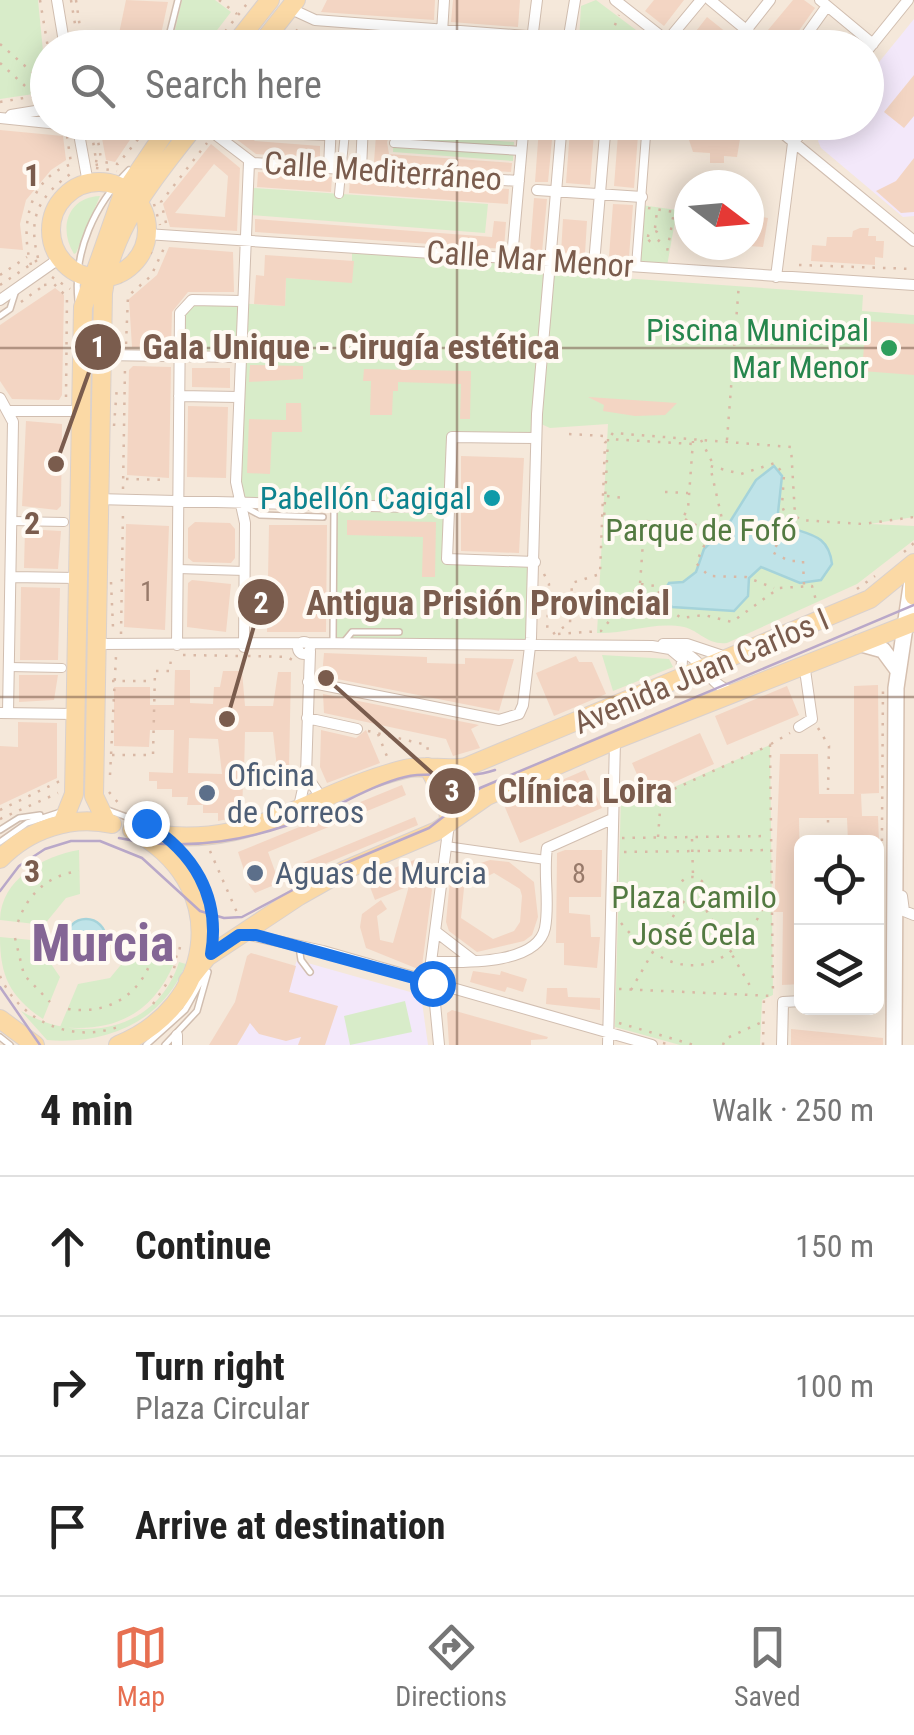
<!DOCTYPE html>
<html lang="en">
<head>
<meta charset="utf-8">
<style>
  :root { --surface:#fff; --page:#f6f6f6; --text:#222; --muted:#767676; --line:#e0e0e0; --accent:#e76f51 }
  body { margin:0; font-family:"Roboto Condensed",sans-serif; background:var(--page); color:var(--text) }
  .controls { position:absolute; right:30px; bottom:30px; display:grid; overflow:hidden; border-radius:15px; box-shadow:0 5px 25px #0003 }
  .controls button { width:90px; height:90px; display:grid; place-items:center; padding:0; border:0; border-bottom:2px solid var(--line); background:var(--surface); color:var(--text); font:50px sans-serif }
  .compass { position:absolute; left:674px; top:170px; width:90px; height:90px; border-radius:50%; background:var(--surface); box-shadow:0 5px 25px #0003; rotate:106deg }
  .stop { position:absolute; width:30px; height:30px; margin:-22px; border:8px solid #1a73e8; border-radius:50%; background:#fff }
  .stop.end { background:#1a73e8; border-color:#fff; box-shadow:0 2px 10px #0008 }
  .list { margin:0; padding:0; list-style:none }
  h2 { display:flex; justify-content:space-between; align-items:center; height:130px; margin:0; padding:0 40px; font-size:42px }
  h2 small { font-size:32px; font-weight:400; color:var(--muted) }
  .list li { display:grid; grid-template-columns:65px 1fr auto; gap:30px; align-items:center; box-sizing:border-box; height:140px; padding:0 40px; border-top:2px solid var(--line) }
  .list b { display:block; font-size:38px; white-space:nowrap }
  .list p { margin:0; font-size:32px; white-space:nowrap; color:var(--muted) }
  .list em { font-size:32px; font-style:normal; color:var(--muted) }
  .icon { flex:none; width:55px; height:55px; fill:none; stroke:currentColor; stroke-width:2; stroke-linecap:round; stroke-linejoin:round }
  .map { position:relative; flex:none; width:914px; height:1045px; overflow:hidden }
  .search { position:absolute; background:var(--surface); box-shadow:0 5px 25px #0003; left:30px; right:30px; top:30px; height:110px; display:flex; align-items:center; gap:25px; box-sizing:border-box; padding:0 35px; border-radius:55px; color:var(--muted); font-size:38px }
  .sheet { height:550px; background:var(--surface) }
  nav { display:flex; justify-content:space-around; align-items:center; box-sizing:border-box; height:140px; border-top:2px solid var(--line); background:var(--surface); font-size:28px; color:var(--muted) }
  nav a { display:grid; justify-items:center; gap:5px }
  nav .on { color:var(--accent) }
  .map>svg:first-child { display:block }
</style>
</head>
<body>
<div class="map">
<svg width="914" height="1045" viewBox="0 0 914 1045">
  <rect width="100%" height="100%" fill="#fdf6ec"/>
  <path fill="#f5e8da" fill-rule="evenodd" d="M0,0H914V1045H0ZM48,48H866V122H48ZM689,185H749V245H689ZM802,842H876V1008H802Z"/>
  <path fill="#f3e8fa" d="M914,19V216L903,217L821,148L818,141L828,123L866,122L867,77Z
    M297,960L421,995L428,1045H237L249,1025L229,1014L284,963L295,966Z"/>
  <path fill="#d8ecc9" d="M0,0H38L47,92L0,99Z
    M182,0H215L231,12L204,47H171Z
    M596,0L656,45L579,41L581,6Z
    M394,133L514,142L513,161L393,152Z
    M253,188L488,204L485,233L251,215Z
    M100,196L76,253L74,254C58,228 68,197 100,196Z
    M641,205L677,210L667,266L636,263Z
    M352,247L551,260V273L863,295L862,311L914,315V517L870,524L914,526V540L857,584L727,643C707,645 700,631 684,627C654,621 627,634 597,633L608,424L550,428L541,424L536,433L452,437L447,558L535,562L531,641L333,643L334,505L237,502L239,357H180V313L192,300L285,306L286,278L352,282Z
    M602,655L669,659L673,667L613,691Z
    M770,745L773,995L762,1000L760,1045H680L615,1027L621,795H656Z
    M79,850L80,894L66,898L44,925L0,920C1,879 43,856 79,850Z
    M0,937L42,941L45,955L60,977L43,1019C10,997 0,976 0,937Z
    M129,955L175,961C154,1013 115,1033 60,1027L78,984L110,978Z
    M179,962L186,964C163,1021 108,1045 47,1040L21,1011C79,1045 157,1032 179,962Z
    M405,1001L412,1032L350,1045L344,1016Z"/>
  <path fill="#bfe3e8" stroke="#a5d3da" stroke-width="2.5" d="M774,466L782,476L777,522C804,536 828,530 832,564L821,580L800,583L761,567L749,578L748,596L734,611L672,607L663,594L669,583L683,582L696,572L704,549L728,525L756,480Z
    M66 939a20 20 0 1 1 40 0a20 20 0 1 1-40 0Z"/>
  <path fill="#f3d5c3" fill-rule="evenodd" d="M126,0L168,2L158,48H116Z
    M327,0H435L434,20L321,12Z
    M453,0H520L518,27L451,22Z
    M654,0H684L664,26L645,11Z
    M793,0H804L815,8L788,46L768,30Z
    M707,17L727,33L715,48H690L686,44Z
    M304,30L517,44V48H289Z
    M914,75V116L904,128L884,112Z
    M99,122H142L115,162L106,160Z
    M229,122H247L241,130L255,141L320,146V159L256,154L223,129Z
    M377,122L515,126L514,140L391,132L387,142L389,154L512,163L511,172L374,162Z
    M619,122H639L634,188L614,186Z
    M675,122H726V127H742L737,157L724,156V163H710V153L693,152L688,137L675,136Z
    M539,128L553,129L548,182H535Z
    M0,130L63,136L66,160L51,170L26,200L20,224L23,250L0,248Z
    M570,130L594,133L590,185L566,183Z
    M211,144L240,168L237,231L170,227L163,204ZM214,164L228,176L225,217L175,213Z
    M914,158V212L901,213L876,191L896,181Z
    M258,172L332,177L331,192L257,187Z
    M350,178L509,189L508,204L349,193Z
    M534,198L547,199L542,252L530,251Z
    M613,204L633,205L629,257L609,256Z
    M749,215L768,218L763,247L749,246Z
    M255,219L492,237L494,221L506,222L504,249L255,232Z
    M563,219L587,221L585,254L561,253Z
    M860,228H869L868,236H876V241H884L883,258L875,257V265L811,261L812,245L826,246L827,237H852L853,231Z
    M169,247L233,252L234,292H188L172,312L171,347H132L129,299L157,275Z
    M265,255L354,261L352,283L286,278L285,306L254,304L256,275L264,276Z
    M55,288L64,295L62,395L59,400L12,399L0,381V325Z
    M866,321L914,324V375L862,371Z
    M250,365L303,366V379L249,382Z
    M133,366L171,367L169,478L127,475L129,370Z
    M192,368H230V388L192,387Z
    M364,369L471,371L470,419H460L461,384L398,382V391H393L392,415H370L371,381H363Z
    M588,397L677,403L665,415L635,416L603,411L604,405Z
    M286,403H301L302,432H272L270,474L247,473L249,419L286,420Z
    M188,406L228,407L226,478L187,477Z
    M26,421L62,424L61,506L57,510L22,506Z
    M461,456L524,458L519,553L461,551Z
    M347,520L436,522L435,577H422L423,537L347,535Z
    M195,522L230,523L235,529V558L231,563L193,562L188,558V528Z
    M126,524L169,526L165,630L124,627Z
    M269,525H327L326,632H267Z
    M25,529L61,531L58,569L24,568Z
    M192,580L231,584L226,632L187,627L188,583Z
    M21,587L60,588L58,660H20Z
    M324,653L427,657V663L465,664V658L514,659L499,711L322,676Z
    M576,656L579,662H592L606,694L554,716L536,673Z
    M175,670H190V703L213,704L214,687H220L223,671H242L245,706H273L278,672H291L289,768H277L273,732H245L244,774H250V783L243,782L242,816L218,821V813H203V805H187L188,797H172V789H157V781H149V772L173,773L174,730H150L149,747L114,746V687H150V705H174ZM189,738L218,739L222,774L188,773Z
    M19,675H58L54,700L19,702Z
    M878,685L879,793L857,794H861L862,816H878L879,842H848L847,818H799L802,984L782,985L783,912H774L780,754H818L819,794H854V686Z
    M787,686L799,715L727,745L715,716Z
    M323,694L479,725L471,729L480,748L453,756L446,739L324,713Z
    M18,722L57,723V778L0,805V746L18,747Z
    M321,730L356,738L366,730L380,763L327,783L320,767Z
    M700,733L714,764L646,795L632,763Z
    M585,770L602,808L520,843L504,805Z
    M402,785L406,795L268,852L276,874L415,817L418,825L255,893L249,885L238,852Z
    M565,850H602L601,897H569V913L590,915L591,937H600L597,968L564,965V943H556L557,853Z
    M419,858L432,890L422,966L418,969L366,948L360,927L362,914L381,900L387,909L377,916L380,940L393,943L409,886L375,900L367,879Z
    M490,860L509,862L534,882L538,917L532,935L524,941L477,952L449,931L446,922L450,880L456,871ZM494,873L520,889L522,896L520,922L514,931L493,939L461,918L464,888Z
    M251,953L296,966L289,992L338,1006L325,1045H298L301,1037L286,1041L259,1034L250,1023L237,1045H209L235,1002L247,956Z
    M473,971L500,975L501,971L527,979L523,992L507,987L505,992L470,982Z
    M547,988H567L568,997L600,998V1010L546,1004Z
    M452,1010L548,1037L547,1039L531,1040V1045H449L447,1013Z
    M791,1029L883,1038V1045H791Z"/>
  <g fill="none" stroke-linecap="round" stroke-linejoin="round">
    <defs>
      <path id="service" d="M166,48L178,0
        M78,300C73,251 95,204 129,170
        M0,316L10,309L16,290
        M243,506L260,515L323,517
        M333,643L334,506
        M343,643L352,632H399
        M105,809L151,826
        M0,830L19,818L40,815
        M172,841C203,869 217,906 212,947
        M0,842L27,823L64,811
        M299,947L301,960L310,972
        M0,1037L10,1045
        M146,1045L185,1010L206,972
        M165,1045L197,1011L208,972"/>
      <path id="pedestrian" d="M258,125L276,134L330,136
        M394,143L522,151
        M339,194L346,122
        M636,266L647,122
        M12,521L64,522
        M178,569L245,571
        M9,667L62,668
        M446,846L546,860"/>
      <path id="minor" d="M57,0L65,48
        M615,0L676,48
        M710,0L768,48
        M820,0L873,44
        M289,8L315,20L567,39
        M442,33L444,0
        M667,41L701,0
        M531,48L537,0
        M567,48L575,0
        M609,48V46
        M732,48L770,0
        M797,48L827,6
        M866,52L908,0
        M11,115L48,109
        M0,118L78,126
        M199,122L253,163L519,181
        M575,122L606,125
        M769,122L914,241
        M77,123L88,183
        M329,168L331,122
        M361,170L363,122
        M537,190L642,197
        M146,234L914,285
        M512,258L524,122
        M594,264L606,122
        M776,277L793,143L810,122
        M0,300L60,258
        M101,355L239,357
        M179,396L238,397
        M0,398L13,422L8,713
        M10,411H80
        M96,499L448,508
        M535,562L447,559L452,437L536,438
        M11,577L77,578
        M298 648a6 6 0 1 1 12 0a6 6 0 1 1-12 0Z
        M306,643L652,646L670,649L682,659L681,679
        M96,644L302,643
        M663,644H687L723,656
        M177,645L180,313L192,300L241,301
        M244,647L245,523L236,482L249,162
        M676,650C703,655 707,686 732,691
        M308,682L499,720L519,714L523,705L531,638L537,414L562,122
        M0,713L75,714
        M307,718L357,729
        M799,727L812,719L804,663
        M306,775L310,651
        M298,811L306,775L323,800
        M902,896L904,911L914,915
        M435,931L474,961
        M245,934L323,951L652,1045
        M431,962C460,962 537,966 545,928C550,902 543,874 547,848L612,819
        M177,1035V1045
        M439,1045L431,962L449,824
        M608,1045L615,740
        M782,1045L783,1002L802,1001"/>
      <path id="secondary" d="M858,643L883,650L897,669
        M894,1045L896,688L911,586"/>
      <path id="primary" d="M232,48L270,0
        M258,48L296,0
        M51 230a48 48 0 1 1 96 0a48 48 0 1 1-96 0Z
        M914,563V596
        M428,767L448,804L449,823
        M107,823L94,796L103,293C113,224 156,175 198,122
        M62,824L74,794L83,307L122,196L172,122
        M132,830C247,857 304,794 405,769C425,764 445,771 466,767L870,599L914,563
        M0,859C29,829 71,815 112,824
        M188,981L207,957L299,896L345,870L437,831L487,796L615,740L914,622
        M0,1019L35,1045
        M118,1045C213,1007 233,891 141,835"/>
    </defs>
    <use href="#service" stroke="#d1beb0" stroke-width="8"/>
    <use href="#pedestrian" stroke="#d1beb0" stroke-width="10"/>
    <use href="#minor" stroke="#d1beb0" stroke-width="12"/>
    <use href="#secondary" stroke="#d6c0b0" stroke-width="18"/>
    <use href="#primary" stroke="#dad1cd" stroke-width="20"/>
    <path stroke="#d9b8a5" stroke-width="2.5" stroke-dasharray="2.5 8" stroke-linecap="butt" d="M40,0L48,48
      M71,0L79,48
      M76,0L83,48
      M219,0L237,14
      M611,35L619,15
      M0,44L33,73L42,95
      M212,48L250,0
      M283,48L301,25
      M0,63L36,96
      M0,102L48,94
      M90,122L97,166
      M95,122L101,159
      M67,136L71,163
      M95,161L118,164L152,122
      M96,168L117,171
      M154,204L160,225
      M648,208L674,212L666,258
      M166,223L161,202L207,143
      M655,228L657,211
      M648 237a6 6 0 1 1 12 0a6 6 0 1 1-12 0Z
      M38,258C27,215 40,196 73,172
      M31,265C20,227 28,178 72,164
      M799,265L914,269
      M0,275L27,257
      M52,277L70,289
      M120,282L137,271L156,246
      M0,285L39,259
      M44,285L54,284L67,297L66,398
      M21,302L43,286
      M126,344L128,296L151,276L165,246
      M114,426L117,386
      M569,434L605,436
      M701,440L713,464
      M727,440L739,283
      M126,479L168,480
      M123,489L125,367
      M665,492L688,493
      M607,496L625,498
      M685,519L710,533L696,563L709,576L746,577L774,588
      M648,520L643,542L624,537L604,520L608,439L692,444
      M710,533L722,519L710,466L741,474L775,463L784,475L782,506L790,526L772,552L789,561H803L804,585
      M904,552L914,543
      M544,574L549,584L547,634
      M111,582L113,627
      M641,584L656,586L665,606L681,618L704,615L732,622L779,588L812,586L817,604
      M857,589L875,576
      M121,634L123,512
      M553,634L570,623L572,583L600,574L605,443L613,433L791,447L795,515L800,520L863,524L914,517
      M558,634L601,631L640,584L643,542L672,535L688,509L693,441
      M183,655L240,656
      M248,656L287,657L298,663
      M112,681H153
      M818,728L829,746L828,790
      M368,731L427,745L428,751
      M378,734L388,759
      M771,744L790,733
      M112,755H153L155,671H170L171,656
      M110,775L116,656
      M109,792L120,805
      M623,796L661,795L770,745L773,995
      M0,810L60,781
      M0,819L58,793
      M828,820V823
      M658,837L661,797
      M622,838L769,836
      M692,839L693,876
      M210,851L239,917
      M624,852L771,850
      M678 891a14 14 0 1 1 28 0a14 14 0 1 1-28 0Z
      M621,893L677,892
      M701,901L753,991
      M18,922C28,893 49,875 79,871
      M621,923C679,993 741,972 770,891L705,892
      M15,938L24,975L50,1002
      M881,967L883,687
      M0,976C21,1023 75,1045 123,1025
      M619,989L774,996
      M631,990L682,901
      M153,1004L173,974L178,948L183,949
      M68,1009C107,1015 140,996 152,958
      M619,1023L694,1045
      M663,1043L671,1045
      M723,1045L725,1039L762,1022
      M763,1045L764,996"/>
    <use href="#service" stroke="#fff" stroke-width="5"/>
    <use href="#pedestrian" stroke="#fff" stroke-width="8"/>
    <use href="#minor" stroke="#fff" stroke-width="10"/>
    <use href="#secondary" stroke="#fff" stroke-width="15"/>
    <use href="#primary" stroke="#fbd9a5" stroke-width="18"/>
    <path stroke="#b9a8c9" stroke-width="2.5" d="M119,838C189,853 255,840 320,813C348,801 376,784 405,777C435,770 464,781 495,770
      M0,891L19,866L45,849L71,841H100L142,858L200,911L224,918L242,917L334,868L429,828L480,788L914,605
      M0,987L40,1045"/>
  </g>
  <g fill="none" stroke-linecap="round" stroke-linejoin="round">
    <path stroke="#1a73e8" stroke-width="12" d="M146,823C193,852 221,896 211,954L239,935H256L432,983"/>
  </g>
  <path fill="none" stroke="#7a5c4d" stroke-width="2.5" stroke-opacity="0.55" d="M457,0V48M457,122V1045M0,348H914M0,697H914"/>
  <circle fill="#2e9e5b" stroke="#fffaf3" stroke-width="4" cx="889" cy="348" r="10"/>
  <circle fill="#0f9aa8" stroke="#fffaf3" stroke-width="4" cx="492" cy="498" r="10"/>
  <g fill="#5c6f8a" stroke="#fffaf3" stroke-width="4">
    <circle cx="207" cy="793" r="10"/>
    <circle cx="255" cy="873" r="10"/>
  </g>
  <g text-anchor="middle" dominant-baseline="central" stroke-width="8" stroke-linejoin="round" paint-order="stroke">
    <g font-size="28" fill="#987a6a">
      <text x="147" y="591">1</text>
      <text x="579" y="873">8</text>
    </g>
    <g font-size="32" fill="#7a5c4d" stroke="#fffaf3">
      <text transform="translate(383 171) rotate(4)">Calle Mediterráneo</text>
      <text transform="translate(530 259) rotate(4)">Calle Mar Menor</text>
      <text transform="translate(701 671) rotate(-23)">Avenida Juan Carlos I</text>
    </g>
    <g font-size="32" fill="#27864d" stroke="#fffaf3" text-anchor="end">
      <text x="869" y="330">Piscina Municipal<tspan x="869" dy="37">Mar Menor</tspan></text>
    </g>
    <g font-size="32" fill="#0d838f" stroke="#fffaf3" text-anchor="end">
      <text x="472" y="498">Pabellón Cagigal</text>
    </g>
    <g font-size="32" fill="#537a41" stroke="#fffaf3">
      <text x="701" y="530">Parque de Fofó</text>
      <text x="694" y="897">Plaza Camilo<tspan x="694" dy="37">José Cela</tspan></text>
    </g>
    <g font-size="32" fill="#4e5e75" stroke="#fffaf3" text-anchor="start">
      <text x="227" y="775">Oficina<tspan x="227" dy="37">de Correos</tspan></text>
      <text x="275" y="873">Aguas de Murcia</text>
    </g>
    <g font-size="52" font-weight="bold" fill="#846695" stroke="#fffaf3">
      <text x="103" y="943">Murcia</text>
    </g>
  </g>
  <g font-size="32" text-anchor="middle" font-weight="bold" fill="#7a5c4d" stroke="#fffaf3" stroke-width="8" stroke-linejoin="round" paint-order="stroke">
    <text x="32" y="186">1</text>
    <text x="32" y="534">2</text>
    <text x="32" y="882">3</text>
  </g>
  <path fill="none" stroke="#7a5c4d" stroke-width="4" d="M56 464L98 347M227 719L261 602M326 678L452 791"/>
  <g fill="#7a5c4d" stroke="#fffaf3" stroke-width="4">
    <circle cx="56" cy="464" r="10"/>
    <circle cx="227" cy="719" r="10"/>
    <circle cx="326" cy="678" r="10"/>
    <circle cx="98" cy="347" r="25"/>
    <circle cx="261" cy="602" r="25"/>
    <circle cx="452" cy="791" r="25"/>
  </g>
  <g font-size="30" text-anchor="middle" font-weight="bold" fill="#fff">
    <text x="98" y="357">1</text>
    <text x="261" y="613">2</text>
    <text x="452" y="801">3</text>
  </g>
  <g font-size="35" text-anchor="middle" font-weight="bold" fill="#7a5c4d" stroke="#fffaf3" stroke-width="8" stroke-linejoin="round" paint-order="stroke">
    <text x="351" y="359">Gala Unique - Cirugía estética</text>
    <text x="488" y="615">Antigua Prisión Provincial</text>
    <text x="585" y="803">Clínica Loira</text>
  </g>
</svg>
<div class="controls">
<button><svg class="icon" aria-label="locate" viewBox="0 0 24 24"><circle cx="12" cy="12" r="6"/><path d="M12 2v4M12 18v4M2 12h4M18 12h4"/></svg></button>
<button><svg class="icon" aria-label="layers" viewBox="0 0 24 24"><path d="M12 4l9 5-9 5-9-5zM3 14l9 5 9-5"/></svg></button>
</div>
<svg class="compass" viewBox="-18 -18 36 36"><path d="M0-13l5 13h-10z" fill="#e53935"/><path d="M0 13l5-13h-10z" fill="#767676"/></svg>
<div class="stop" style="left:432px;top:983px"></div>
<div class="stop end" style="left:146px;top:823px"></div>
<div class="search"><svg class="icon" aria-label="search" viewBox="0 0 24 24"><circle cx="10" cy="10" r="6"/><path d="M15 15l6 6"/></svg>Search here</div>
</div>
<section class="sheet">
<h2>4 min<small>Walk · 250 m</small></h2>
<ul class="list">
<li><svg class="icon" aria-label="ahead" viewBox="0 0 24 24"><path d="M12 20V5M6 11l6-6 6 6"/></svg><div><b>Continue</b></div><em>150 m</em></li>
<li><svg class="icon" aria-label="right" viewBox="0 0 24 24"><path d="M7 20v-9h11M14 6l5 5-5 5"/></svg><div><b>Turn right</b><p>Plaza Circular</p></div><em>100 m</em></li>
<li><svg class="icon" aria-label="arrive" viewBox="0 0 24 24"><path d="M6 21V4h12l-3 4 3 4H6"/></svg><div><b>Arrive at destination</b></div></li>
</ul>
</section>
<nav>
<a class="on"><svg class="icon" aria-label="map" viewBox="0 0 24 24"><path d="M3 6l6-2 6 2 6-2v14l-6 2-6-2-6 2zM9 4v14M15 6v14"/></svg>Map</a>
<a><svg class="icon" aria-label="directions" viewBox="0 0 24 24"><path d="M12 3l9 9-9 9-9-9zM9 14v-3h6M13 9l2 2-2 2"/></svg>Directions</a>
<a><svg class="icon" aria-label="saved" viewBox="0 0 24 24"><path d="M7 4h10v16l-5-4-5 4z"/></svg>Saved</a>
</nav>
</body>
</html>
